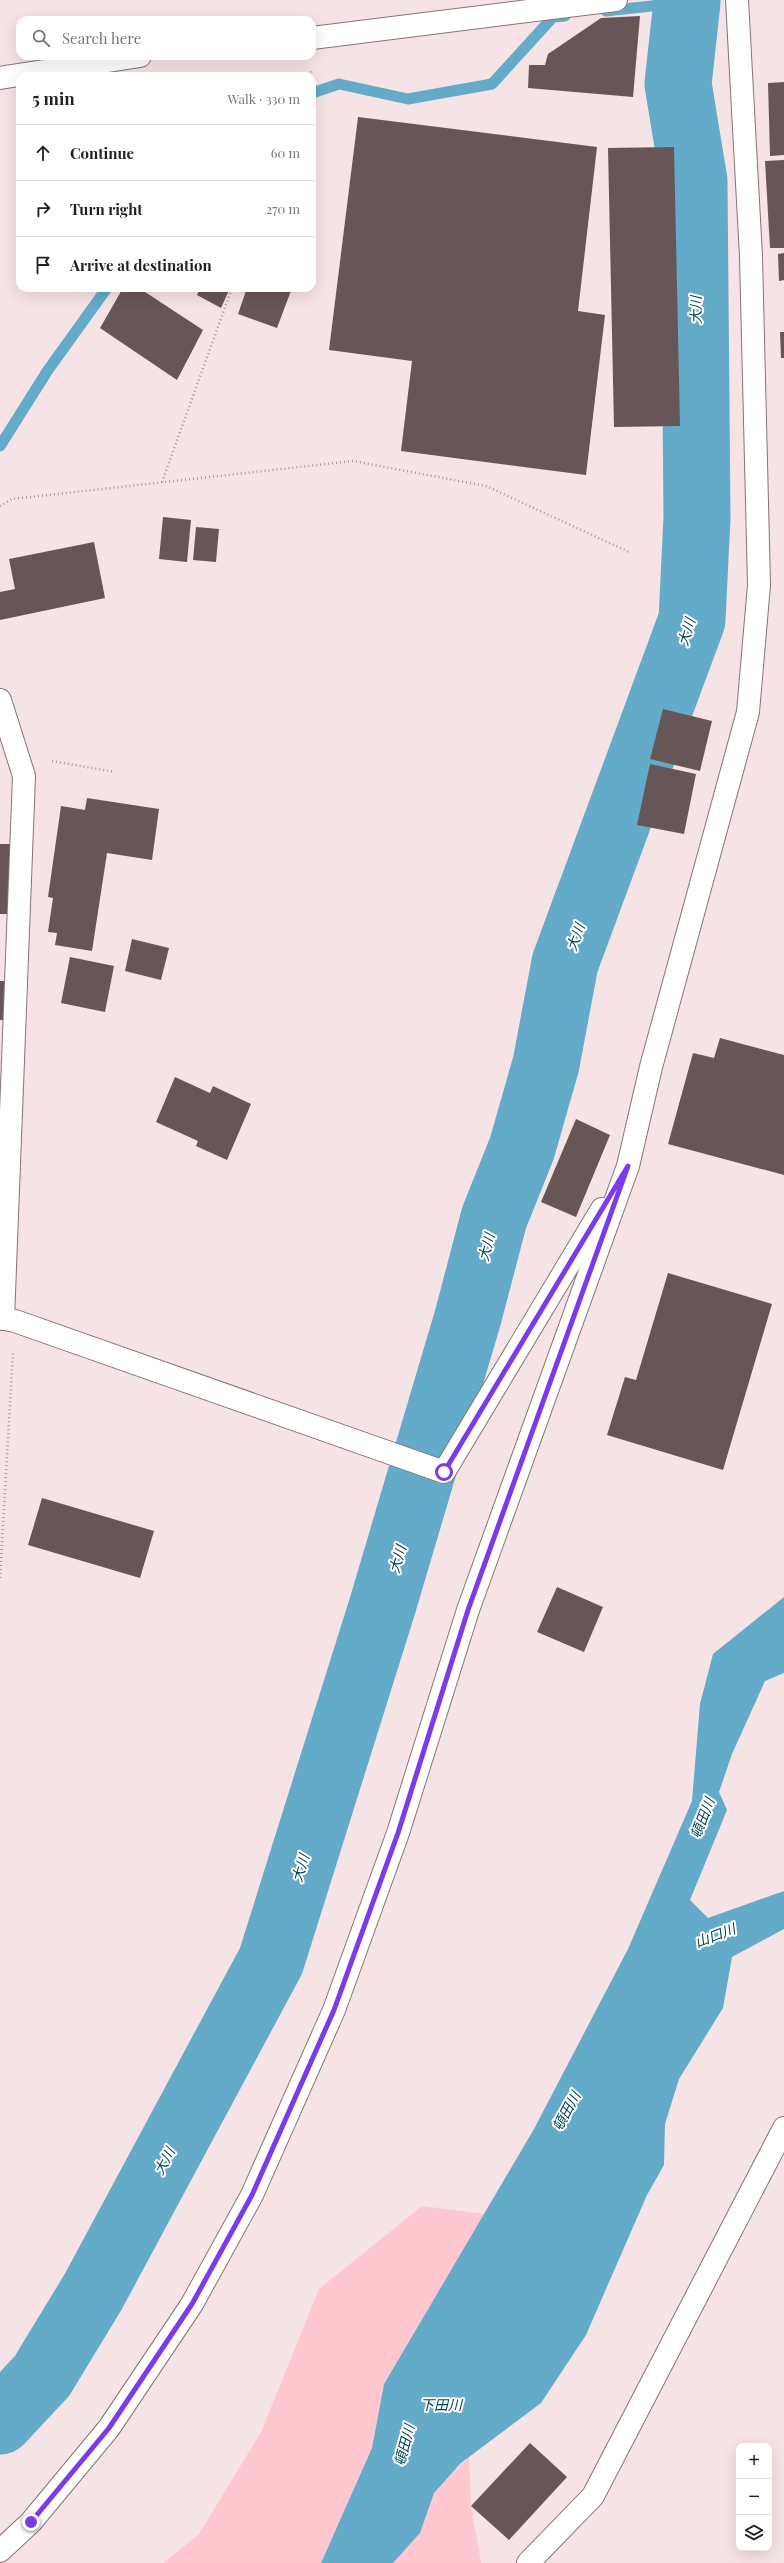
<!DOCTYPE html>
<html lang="en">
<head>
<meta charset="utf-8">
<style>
  :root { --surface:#fff; --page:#f6f6f6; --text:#202124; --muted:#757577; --line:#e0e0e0 }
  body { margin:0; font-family:"Playfair Display","Noto Sans JP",serif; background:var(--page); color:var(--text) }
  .controls { position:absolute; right:12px; bottom:12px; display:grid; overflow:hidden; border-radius:8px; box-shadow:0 4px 16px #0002 }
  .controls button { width:36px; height:36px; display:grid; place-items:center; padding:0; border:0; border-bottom:1px solid var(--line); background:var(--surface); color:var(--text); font:20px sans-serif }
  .stop { position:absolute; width:12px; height:12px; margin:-9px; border:3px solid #7c3aed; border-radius:50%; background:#fff }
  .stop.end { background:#7c3aed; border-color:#fff; box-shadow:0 1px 4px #0008 }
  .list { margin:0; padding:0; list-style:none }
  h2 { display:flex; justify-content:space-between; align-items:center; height:52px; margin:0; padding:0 16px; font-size:17px }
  h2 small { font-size:13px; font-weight:400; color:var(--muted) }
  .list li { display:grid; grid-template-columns:26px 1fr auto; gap:12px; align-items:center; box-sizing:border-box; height:56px; padding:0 16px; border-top:1px solid var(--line) }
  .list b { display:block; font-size:15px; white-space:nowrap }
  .list em { font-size:13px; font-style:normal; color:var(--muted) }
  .icon { flex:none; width:22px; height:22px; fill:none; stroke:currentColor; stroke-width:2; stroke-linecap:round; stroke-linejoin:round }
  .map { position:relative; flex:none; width:784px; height:2563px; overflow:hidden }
  .search { position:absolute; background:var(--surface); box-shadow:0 4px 16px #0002; left:16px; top:16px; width:300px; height:44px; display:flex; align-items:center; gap:10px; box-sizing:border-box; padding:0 14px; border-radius:12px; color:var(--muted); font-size:15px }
  .panel { position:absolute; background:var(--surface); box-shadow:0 4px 16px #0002; left:16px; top:72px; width:300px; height:220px; border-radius:12px }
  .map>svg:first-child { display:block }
</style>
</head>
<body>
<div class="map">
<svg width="784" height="2563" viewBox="0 0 784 2563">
  <rect width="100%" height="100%" fill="#f6e3e5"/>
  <path fill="#ffc8d0" d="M422,2206L484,2214L384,2384L372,2448L321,2563H163L199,2534L261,2432L319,2289Z
    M469,2457L471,2506L481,2563H393L420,2533L433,2493Z"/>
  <path fill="#63abc8" d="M784,1597V1673L765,1681L732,1754L719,1792L727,1810L690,1900L708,1918L784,1891V1929L732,1957L723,2008L679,2079L665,2124L664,2165L647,2195L586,2335L541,2403L461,2463L434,2493L420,2533L393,2563H321L372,2448L384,2384L534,2129L628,1949L692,1801L700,1704L713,1654Z"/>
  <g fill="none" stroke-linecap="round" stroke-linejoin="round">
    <path stroke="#63abc8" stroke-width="11" d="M606,11L687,2
      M312,93L339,84L408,99L492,84L553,17L565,16
      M0,446L48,370L107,288"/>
    <path stroke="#63abc8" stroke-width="67" d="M0,2421L42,2376L93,2292L271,1961L383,1604L468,1317L494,1218L522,1148L546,1064L565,963L692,620L697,517L694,181L678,84L687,2"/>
  </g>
  <path fill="#665658" d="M640,16L633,97L528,88L529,65H545L548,54L601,18Z
    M784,82V155L770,156L768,83Z
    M358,117L597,147L578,311L605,315L586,475L401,451L412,361L329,350Z
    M674,147L680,426L614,427L608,148Z
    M784,160V248H770L765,161Z
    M784,253V280L779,281L778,254Z
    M123,288H139L203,330L177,380L100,328Z
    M200,288H230L221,308L197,295Z
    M247,288H292L277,328L238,314Z
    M780,332H784V358H781Z
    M163,517L191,520L187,562L159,559Z
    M196,527L219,529L216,562L193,560Z
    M94,542L105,598L0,620V592L15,589L9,559Z
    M663,709L712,721L700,771L650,759Z
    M650,764L696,774L684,834L637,825Z
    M87,798L159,809L152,860L107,853L92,951L55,945L57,933L48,932L53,898L48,897L61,806L85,810Z
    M0,844H15L14,914H0Z
    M132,939L169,948L161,980L125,971Z
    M70,957L114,966L105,1012L61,1003Z
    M0,981H5L6,1020H0Z
    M720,1038L784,1055V1175L668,1144L693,1053L714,1058Z
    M175,1077L210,1093L213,1086L251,1104L227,1160L196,1146L198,1141L156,1122Z
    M576,1119L610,1135L576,1217L541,1202Z
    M668,1273L772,1304L723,1470L607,1435L625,1377L636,1380Z
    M42,1498L154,1531L140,1578L28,1545Z
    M557,1587L603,1607L584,1652L537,1632Z
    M530,2443L567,2477L509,2540L471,2506Z"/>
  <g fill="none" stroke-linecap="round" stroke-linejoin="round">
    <defs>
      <path id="minor" d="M312,38L616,0
        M0,78L140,56
        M0,700L24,776L3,1319
        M0,1318L15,1321L444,1472L602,1209
        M0,2551L31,2522L109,2428L192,2304L252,2195L334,2010L398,1833L468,1610L628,1166L651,1067L748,712L759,585L751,256L737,0
        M528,2563L593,2496L784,2128"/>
    </defs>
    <use href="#minor" stroke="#857476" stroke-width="24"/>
    <path stroke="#a59899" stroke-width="2.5" stroke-dasharray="1 3" stroke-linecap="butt" d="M309,76L312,69
      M162,482L232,288
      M0,506L12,499L353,461L486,486L629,552
      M52,761L115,772
      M0,1578L13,1352"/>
    <use href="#minor" stroke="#fff" stroke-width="22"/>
  </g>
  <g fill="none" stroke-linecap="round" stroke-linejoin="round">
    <path stroke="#7c3aed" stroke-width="5" d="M31,2522L109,2428L192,2304L252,2195L334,2010L398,1833L468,1610L628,1166L444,1472"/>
  </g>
  <g text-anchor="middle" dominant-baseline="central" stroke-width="4" stroke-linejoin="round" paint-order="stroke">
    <g font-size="14" font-style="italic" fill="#004357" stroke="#fff">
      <text transform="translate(695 310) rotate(-90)">大川</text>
      <text transform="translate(686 632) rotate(-73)">大川</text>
      <text transform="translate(575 937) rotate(-70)">大川</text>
      <text transform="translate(486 1247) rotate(-75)">大川</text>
      <text transform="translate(397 1559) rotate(-74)">大川</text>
      <text transform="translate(702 1818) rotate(-69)">頓田川</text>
      <text transform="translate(300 1868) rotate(-73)">大川</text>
      <text transform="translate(715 1935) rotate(-21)">山口川</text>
      <text transform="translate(566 2111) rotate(-62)">頓田川</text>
      <text transform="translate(164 2161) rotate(-62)">大川</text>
      <text x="441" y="2404">下田川</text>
      <text transform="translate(404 2445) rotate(-75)">頓田川</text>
    </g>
  </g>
</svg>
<div class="controls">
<button>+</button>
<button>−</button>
<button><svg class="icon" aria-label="layers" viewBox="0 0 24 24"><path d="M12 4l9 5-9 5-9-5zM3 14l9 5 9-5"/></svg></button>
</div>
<div class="stop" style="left:444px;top:1472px"></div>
<div class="stop end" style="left:31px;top:2522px"></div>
<div class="search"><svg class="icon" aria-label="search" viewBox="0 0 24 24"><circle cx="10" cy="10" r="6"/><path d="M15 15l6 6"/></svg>Search here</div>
<section class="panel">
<h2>5 min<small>Walk · 330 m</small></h2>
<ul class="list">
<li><svg class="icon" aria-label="ahead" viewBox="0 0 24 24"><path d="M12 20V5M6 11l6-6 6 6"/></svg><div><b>Continue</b></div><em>60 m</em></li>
<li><svg class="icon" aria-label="right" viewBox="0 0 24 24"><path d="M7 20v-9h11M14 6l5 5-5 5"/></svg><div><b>Turn right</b></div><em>270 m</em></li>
<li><svg class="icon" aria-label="arrive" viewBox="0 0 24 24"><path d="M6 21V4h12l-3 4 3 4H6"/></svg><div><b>Arrive at destination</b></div></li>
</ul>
</section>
</div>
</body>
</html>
